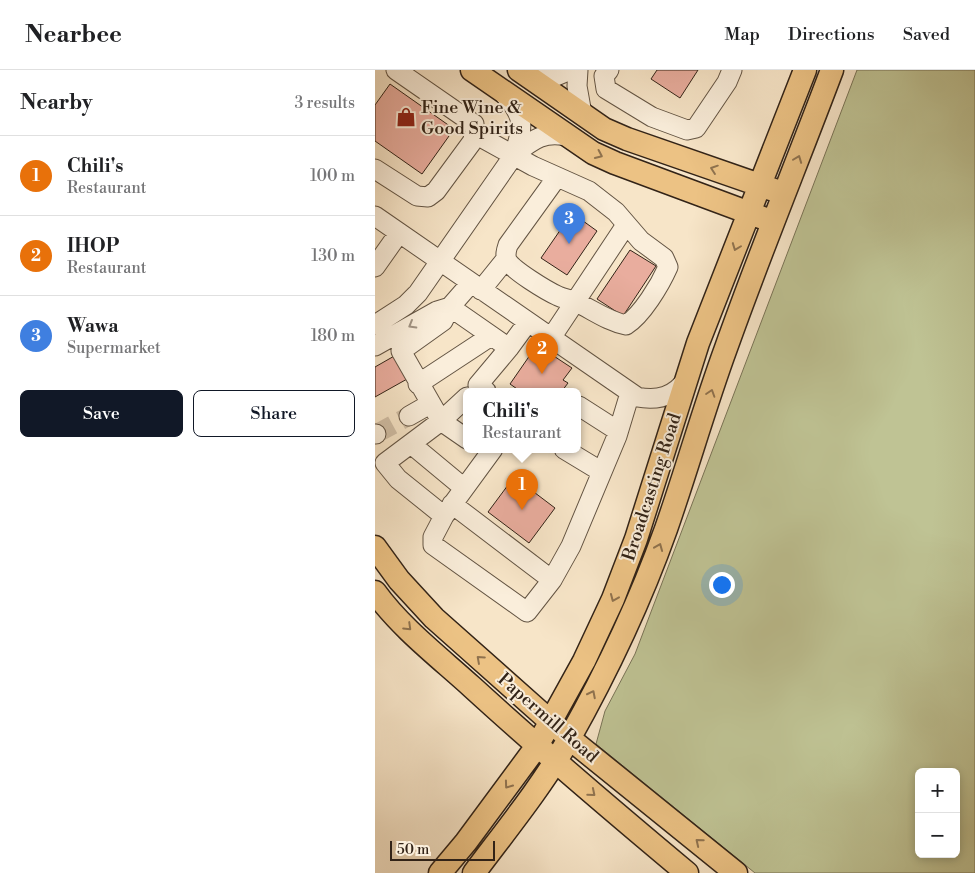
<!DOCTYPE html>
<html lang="en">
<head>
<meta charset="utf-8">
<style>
  :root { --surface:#fff; --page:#f2f2f2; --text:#202124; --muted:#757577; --line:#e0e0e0; --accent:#111827 }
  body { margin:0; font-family:"Libre Bodoni",serif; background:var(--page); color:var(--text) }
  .controls { position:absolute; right:15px; bottom:15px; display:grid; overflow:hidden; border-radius:8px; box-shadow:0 2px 8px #0003 }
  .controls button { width:45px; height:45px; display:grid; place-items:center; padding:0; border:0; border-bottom:1px solid var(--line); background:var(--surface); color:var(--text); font:25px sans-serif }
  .scale { position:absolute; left:15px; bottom:12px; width:105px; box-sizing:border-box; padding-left:5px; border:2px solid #322317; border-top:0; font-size:14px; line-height:18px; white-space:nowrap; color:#322317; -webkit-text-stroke:4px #faeedb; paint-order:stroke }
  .you { position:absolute; left:346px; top:514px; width:18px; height:18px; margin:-12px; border:4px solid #fff; border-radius:50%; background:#1a73e8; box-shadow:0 0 0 8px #1a73e833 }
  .badge { display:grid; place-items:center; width:32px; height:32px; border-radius:50%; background:var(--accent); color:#fff; font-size:16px; font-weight:700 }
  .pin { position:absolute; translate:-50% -41px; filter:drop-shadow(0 1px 2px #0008) }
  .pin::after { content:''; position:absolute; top:26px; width:18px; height:15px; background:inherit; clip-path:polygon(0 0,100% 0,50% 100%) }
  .popup { position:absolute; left:88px; top:318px; width:118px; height:65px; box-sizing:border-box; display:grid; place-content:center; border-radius:8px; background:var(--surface); filter:drop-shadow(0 1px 4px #0005); font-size:16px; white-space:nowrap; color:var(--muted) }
  .popup b { font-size:19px; color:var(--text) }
  .popup::after { content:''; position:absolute; left:50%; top:100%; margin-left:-10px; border:10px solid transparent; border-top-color:var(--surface) }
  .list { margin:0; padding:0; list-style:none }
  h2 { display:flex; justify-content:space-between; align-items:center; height:65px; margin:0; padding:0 20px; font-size:21px }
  h2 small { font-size:16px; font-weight:400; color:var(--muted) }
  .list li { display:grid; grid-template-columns:32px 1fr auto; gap:15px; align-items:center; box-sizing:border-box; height:80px; padding:0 20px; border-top:1px solid var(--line) }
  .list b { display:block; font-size:19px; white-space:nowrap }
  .list p { margin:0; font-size:16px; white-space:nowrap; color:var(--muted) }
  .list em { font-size:16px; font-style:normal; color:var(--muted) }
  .actions { display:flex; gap:10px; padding:15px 20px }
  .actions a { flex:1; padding:11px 0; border:1px solid var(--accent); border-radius:8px; text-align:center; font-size:18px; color:var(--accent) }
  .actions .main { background:var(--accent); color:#fff }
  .map { position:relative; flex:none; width:600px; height:803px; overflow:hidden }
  header { display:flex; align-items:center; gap:30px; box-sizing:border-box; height:70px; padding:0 25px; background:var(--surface); border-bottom:1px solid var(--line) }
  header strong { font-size:24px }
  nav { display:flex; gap:28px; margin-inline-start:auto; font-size:18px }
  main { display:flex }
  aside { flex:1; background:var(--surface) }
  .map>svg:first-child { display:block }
</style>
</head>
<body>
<header>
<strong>Nearbee</strong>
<nav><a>Map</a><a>Directions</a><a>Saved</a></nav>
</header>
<main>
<aside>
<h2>Nearby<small>3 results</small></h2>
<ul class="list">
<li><span class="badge" style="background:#e8710a">1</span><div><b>Chili's</b><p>Restaurant</p></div><em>100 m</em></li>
<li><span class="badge" style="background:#e8710a">2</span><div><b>IHOP</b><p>Restaurant</p></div><em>130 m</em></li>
<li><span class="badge" style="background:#3f7fe0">3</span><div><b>Wawa</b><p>Supermarket</p></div><em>180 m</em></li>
</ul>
<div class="actions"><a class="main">Save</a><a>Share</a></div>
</aside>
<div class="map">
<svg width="600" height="803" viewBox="0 0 600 803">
  <rect width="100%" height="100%" fill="#f7e5c8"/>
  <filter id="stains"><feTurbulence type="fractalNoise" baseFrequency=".004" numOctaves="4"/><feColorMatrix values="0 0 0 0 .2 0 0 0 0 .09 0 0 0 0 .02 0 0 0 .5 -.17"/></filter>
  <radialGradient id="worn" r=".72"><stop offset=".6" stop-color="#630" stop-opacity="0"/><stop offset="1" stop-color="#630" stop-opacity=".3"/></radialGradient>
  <path fill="#bfc394" stroke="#787356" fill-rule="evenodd" d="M482,0H600V803H380L221,674L230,641L260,584ZM544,702H581V784H544Z"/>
  <path fill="#e9ad9e" stroke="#322317" d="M282,0H323L305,28L276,9Z
    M15,14L79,59L47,104L0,71V35Z
    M197,143L222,161L192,205L166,188Z
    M255,180L281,196L248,246L222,229Z
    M162,275L197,298L188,310L193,313L187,321H145L135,314Z
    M28,281L41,304L0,327V297Z
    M139,407L180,438L154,473L113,442Z"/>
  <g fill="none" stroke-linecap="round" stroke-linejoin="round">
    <path stroke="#d0bea5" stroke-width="19" stroke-dasharray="19 9" stroke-linecap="butt" d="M1,364L34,346"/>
    <defs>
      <path id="minor" d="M203,0L202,16L207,44
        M234,0L229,6L231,19L277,47L312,60L321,58L352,12L357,0
        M154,7L181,6L195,0
        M130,25C151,48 148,57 139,85
        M100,64L158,96L214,121L241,142L266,171L289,188L293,197C285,215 267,245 251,255C232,251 218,240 201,232C196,229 189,229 183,226C172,221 137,200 132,190C130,185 131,181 133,175L182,107
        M0,99L42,126L53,127L61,121L97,72L100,64L99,54L21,0
        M0,146L262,327C283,331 299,327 312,309
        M0,197L24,163
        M96,213L75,237L134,278
        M106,220L131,189
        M75,237L68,251L26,281L66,351L92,369
        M0,255L31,235L43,223L139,85C158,69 170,60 196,67
        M176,268L251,155
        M0,276L62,241L75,237
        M43,314L116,266
        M111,321L103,315L134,278L153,252
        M202,339L204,336L243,361
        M34,346L55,334
        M0,364H1
        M36,374L89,418
        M118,379L69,446L58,467V475L152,542L177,510L196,476L242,366L255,323
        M189,379L227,402
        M77,434L177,510
        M69,446L23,409L10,393L66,351L92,327"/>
      <path id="major" d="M97,0L218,83L240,93L388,148
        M144,0L229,59L252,69L399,120
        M0,477L24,510L59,548L194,668L361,803
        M0,522C26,558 64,587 97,617C167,681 239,742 312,803
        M65,803L91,772L162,676L209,591L238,529L261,469L323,273L430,0
        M99,803C132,759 167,716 194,669C230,605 266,529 291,459C312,399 329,338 351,278C384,185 422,93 457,0"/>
    </defs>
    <use href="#minor" stroke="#635443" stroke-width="21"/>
    <use href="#major" stroke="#322317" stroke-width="25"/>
    <use href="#minor" stroke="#faeedb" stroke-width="19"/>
    <use href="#major" stroke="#ecc284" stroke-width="22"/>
  </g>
  <defs><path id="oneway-chevron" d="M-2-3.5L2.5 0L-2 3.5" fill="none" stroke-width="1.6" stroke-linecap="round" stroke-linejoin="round" transform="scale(1.25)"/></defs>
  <g stroke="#8f724e">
    <use href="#oneway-chevron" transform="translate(224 85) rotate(25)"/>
    <use href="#oneway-chevron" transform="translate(423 89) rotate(-69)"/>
    <use href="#oneway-chevron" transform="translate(339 99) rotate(-161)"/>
    <use href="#oneway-chevron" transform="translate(361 177) rotate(111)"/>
    <use href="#oneway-chevron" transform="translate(336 323) rotate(-72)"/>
    <use href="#oneway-chevron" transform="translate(284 477) rotate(-68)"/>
    <use href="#oneway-chevron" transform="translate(239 528) rotate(113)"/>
    <use href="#oneway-chevron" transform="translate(33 557) rotate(44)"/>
    <use href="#oneway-chevron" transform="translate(105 589) rotate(-138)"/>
    <use href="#oneway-chevron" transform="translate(217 624) rotate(-63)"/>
    <use href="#oneway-chevron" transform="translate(133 715) rotate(126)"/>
    <use href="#oneway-chevron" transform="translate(217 723) rotate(40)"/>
    <use href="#oneway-chevron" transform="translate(324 772) rotate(-141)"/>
  </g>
  <use stroke="#a09383" href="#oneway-chevron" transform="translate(37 255) rotate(150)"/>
  <defs>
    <symbol id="shop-bare" viewBox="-9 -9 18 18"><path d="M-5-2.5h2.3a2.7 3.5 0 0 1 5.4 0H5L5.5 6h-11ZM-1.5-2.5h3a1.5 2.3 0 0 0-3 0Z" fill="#8f2418" stroke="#faeedb" stroke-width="2.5" paint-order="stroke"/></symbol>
  </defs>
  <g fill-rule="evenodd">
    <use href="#shop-bare" x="17" y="33" width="28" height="28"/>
  </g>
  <g text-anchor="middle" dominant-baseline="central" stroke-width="4" stroke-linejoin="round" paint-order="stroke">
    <g font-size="18" fill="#322317" stroke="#faeedb" text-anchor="start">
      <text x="46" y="37">Fine Wine &amp;<tspan x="46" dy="21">Good Spirits</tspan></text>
    </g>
    <g font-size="18" fill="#322317" stroke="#faeedb">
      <text transform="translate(277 417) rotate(-72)">Broadcasting Road</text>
      <text transform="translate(173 648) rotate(41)">Papermill Road</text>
    </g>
  </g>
  <rect width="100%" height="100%" filter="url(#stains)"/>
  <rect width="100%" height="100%" fill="url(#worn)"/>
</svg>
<div class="controls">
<button>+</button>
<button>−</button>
</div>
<div class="scale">50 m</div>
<div class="you"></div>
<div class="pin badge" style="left:147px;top:440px;background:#e8710a">1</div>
<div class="popup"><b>Chili's</b>Restaurant</div>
<div class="pin badge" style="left:167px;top:304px;background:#e8710a">2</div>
<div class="pin badge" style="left:194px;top:174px;background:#3f7fe0">3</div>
</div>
</main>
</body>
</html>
